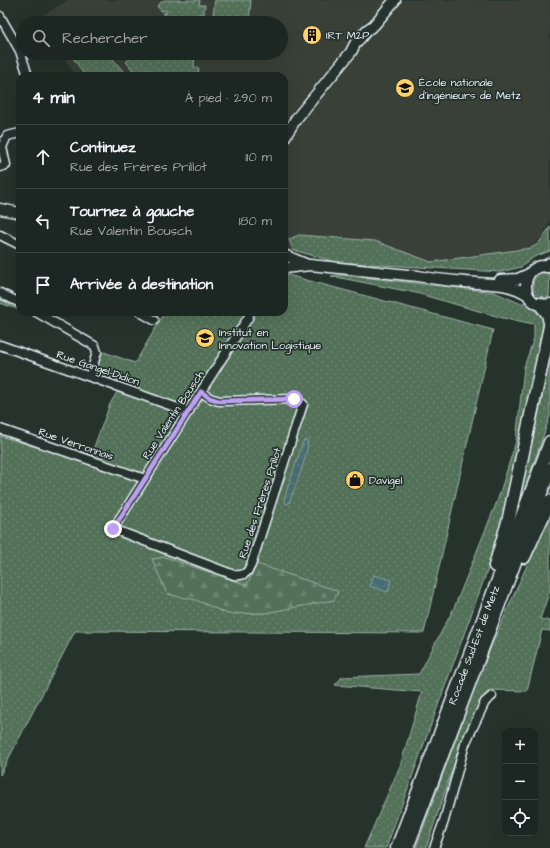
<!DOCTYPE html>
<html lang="fr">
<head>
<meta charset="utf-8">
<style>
  :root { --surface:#1c2622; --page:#252e2a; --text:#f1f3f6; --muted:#a0a5a5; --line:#3a4340 }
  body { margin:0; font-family:"Architects Daughter",sans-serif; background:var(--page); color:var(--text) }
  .controls { position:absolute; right:12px; bottom:12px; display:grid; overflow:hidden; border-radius:8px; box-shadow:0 4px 16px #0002 }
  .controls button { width:36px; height:36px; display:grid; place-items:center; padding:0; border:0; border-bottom:1px solid var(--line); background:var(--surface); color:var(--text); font:20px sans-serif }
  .stop { position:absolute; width:12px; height:12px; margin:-9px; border:3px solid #bca0f2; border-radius:50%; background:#fff }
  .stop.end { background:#bca0f2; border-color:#fff; box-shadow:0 1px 4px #0008 }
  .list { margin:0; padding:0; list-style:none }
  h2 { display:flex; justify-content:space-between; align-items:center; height:52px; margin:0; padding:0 16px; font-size:17px }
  h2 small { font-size:13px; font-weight:400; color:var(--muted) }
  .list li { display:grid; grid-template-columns:26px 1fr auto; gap:12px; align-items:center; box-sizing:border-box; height:64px; padding:0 16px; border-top:1px solid var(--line) }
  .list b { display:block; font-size:15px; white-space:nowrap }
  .list p { margin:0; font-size:13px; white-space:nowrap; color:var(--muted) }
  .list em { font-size:13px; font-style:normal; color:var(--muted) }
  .icon { flex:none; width:22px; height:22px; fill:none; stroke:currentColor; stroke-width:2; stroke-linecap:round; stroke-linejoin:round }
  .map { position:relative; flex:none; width:550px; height:848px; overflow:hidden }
  .search { position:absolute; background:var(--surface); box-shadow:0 4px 16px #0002; left:16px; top:16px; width:272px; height:44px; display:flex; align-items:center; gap:10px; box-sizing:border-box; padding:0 14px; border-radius:22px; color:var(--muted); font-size:15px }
  .panel { position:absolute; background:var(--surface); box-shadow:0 4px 16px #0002; left:16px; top:72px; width:272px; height:244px; border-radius:12px }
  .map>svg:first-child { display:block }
</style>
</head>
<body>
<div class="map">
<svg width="550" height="848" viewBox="0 0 550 848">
  <defs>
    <pattern id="grass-dots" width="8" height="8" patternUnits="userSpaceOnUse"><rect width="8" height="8" fill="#537159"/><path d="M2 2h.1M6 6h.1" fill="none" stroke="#6c8672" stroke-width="1.8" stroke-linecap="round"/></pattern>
    <pattern id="forest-firs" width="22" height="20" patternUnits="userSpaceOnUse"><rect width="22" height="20" fill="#537159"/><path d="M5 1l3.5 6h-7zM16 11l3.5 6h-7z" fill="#6c8672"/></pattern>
    <pattern id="water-waves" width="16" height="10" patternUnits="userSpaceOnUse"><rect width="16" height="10" fill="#486b6e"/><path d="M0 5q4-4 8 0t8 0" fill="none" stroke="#628183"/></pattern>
  </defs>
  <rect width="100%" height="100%" fill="#26332d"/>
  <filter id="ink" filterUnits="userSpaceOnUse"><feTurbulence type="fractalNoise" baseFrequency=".025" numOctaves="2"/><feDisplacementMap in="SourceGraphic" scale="8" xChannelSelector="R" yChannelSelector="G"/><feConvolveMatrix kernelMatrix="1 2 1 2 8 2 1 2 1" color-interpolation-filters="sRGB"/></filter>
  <g filter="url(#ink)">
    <path fill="#394137" d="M68,0H550V219L543,235L531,248L417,267L284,248V76H76L61,53H281V23H43L39,18Z"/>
    <path fill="url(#grass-dots)" stroke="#9eb1a8" d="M164,0H200L199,5H205L204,14H199L198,23H167L170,20L163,13L167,12L166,10L161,11L157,6Z
      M215,0H251L249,23H212Z
      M70,53H78L82,60L90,53H108L127,76H85Z
      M137,53H195L194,67L199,68L198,76H149L151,72L147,70H145L142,76H138L126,62Z
      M550,227V251L534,257L521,267L500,272L336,262L293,250L289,239L299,235L375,241L431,262L531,248L538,244Z
      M542,273L550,274L549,297C532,300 527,279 542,273Z
      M284,274L493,330L424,633L75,631L0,775V436L88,463L110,404L123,382L95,372L101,351L135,363L165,312H284Z
      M343,275L494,292L519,303H526L545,319L514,469L494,552L386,848H364L400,766L422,692L335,685L342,677L419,674L454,608L498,499L516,441L524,367L534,338V324L503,318L416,293L331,276Z
      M0,296H3L0,300L4,302L7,299L10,300L6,303L10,305L14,302L20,306V310L0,303Z
      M550,352V416L519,506L516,505L541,404Z
      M550,516V590L540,619L550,621V631L542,630L527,691L489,690L463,738L426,848H416L480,672L542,531Z"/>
    <path fill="url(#forest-firs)" stroke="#9eb1a8" d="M165,557L247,585L257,564L338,591L334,600L265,613L228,614L196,600L167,594L152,559Z"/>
    <path fill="url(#water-waves)" stroke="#88a1a5" d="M305,440H307C311,449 293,492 289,503L286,504L284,499L303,442Z
      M374,575L391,580L388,592L370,586Z"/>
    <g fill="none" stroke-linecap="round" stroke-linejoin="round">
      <defs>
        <path id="minor" d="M0,16L20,51L28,76
          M0,167L6,165L2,147L7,136L20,133
          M0,235L20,245
          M0,293L20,303
          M36,312L95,346L97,352L90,376
          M140,312L154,320
          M0,345L189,412
          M201,392L210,398L219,401L294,399L303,404L251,565C247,574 243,576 234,575L113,529L248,318L250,312
          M0,429L145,479
          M434,848L444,821L465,744L485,702L492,696"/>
        <path id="major" d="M284,138L296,119L351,52L355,44L367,30L374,25L395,0
          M0,209L20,213
          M284,255L308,265
          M550,267C519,259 517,311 550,304
          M284,268L310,265L418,276C438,280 457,281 477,283C495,284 512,284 528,295
          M500,280L518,279L529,274"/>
        <g id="highway">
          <path d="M547,266L550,264"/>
          <path d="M540,304L548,314L550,323"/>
          <path d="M524,557L550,501"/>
          <path d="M495,566L508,522L550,326"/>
          <path id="s1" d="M397,848L550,442"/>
          <path d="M407,848L550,469"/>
        </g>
      </defs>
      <use href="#minor" stroke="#e8f1f8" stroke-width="11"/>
      <use href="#major" stroke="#e8f1f8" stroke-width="13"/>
      <use href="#highway" stroke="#e8f1f8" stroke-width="15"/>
      <use href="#minor" stroke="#26332d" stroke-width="8"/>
      <use href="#major" stroke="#26332d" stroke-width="10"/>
      <use href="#highway" stroke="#26332d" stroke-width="12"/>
    </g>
  </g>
  <g fill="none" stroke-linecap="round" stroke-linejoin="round" filter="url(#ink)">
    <path stroke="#bca0f2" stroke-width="5" d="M113,529L201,392L210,398L219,401L294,399"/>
  </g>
  <defs>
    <symbol id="building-disc" viewBox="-11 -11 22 22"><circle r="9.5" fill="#ffd166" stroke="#26332d"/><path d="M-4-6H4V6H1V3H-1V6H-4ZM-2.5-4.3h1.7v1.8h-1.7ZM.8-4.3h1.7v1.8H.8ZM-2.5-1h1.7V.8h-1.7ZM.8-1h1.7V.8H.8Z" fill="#111"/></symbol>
    <symbol id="university-disc" viewBox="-11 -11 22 22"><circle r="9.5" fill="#ffd166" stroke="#26332d"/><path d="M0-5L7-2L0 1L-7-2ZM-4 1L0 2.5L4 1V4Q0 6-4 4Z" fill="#111"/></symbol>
    <symbol id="shop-disc" viewBox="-11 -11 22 22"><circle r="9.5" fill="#ffd166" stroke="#26332d"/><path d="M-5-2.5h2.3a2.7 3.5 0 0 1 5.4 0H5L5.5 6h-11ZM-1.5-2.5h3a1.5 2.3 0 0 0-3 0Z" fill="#111"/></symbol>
  </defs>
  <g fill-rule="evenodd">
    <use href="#building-disc" x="301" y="24" width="22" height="22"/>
    <use href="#university-disc" x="394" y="77" width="22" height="22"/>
    <use href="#university-disc" x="194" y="327" width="22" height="22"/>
    <use href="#shop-disc" x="344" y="469" width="22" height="22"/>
  </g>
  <g text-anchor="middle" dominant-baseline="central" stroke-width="3.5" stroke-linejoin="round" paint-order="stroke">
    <g font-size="11" fill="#e8f1f8" stroke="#26332d" text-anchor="start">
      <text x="326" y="35">IRT M2P</text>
      <text x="419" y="82">École nationale<tspan x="419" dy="13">d'ingénieurs de Metz</tspan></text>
      <text x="219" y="332">Institut en<tspan x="219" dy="13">Innovation Logistique</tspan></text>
      <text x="369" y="480">Davigel</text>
    </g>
    <g font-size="11" fill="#e8f1f8" stroke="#26332d">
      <text transform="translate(98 368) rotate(19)">Rue Gangel-Didion</text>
      <text transform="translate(173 415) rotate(-57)">Rue Valentin Bousch</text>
      <text transform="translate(76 444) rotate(19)">Rue Verronnais</text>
      <text transform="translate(260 503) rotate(-72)">Rue des Frères Prillot</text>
      <text stroke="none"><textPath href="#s1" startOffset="217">Rocade Sud-Est de Metz</textPath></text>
    </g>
  </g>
</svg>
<div class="controls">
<button>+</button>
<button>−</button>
<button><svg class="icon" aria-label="locate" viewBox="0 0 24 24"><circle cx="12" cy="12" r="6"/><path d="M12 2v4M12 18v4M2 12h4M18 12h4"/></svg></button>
</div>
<div class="stop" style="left:294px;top:399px"></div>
<div class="stop end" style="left:113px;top:529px"></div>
<div class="search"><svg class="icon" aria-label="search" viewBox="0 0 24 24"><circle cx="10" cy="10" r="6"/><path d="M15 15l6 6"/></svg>Rechercher</div>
<section class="panel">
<h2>4 min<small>À pied · 290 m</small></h2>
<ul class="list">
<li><svg class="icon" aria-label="ahead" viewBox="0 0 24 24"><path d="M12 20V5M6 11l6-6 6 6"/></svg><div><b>Continuez</b><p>Rue des Frères Prillot</p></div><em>110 m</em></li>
<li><svg class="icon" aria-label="left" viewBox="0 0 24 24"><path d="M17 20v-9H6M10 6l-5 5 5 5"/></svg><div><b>Tournez à gauche</b><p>Rue Valentin Bousch</p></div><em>180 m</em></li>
<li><svg class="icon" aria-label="arrive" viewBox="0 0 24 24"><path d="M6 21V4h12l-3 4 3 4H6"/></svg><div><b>Arrivée à destination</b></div></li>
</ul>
</section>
</div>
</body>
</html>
